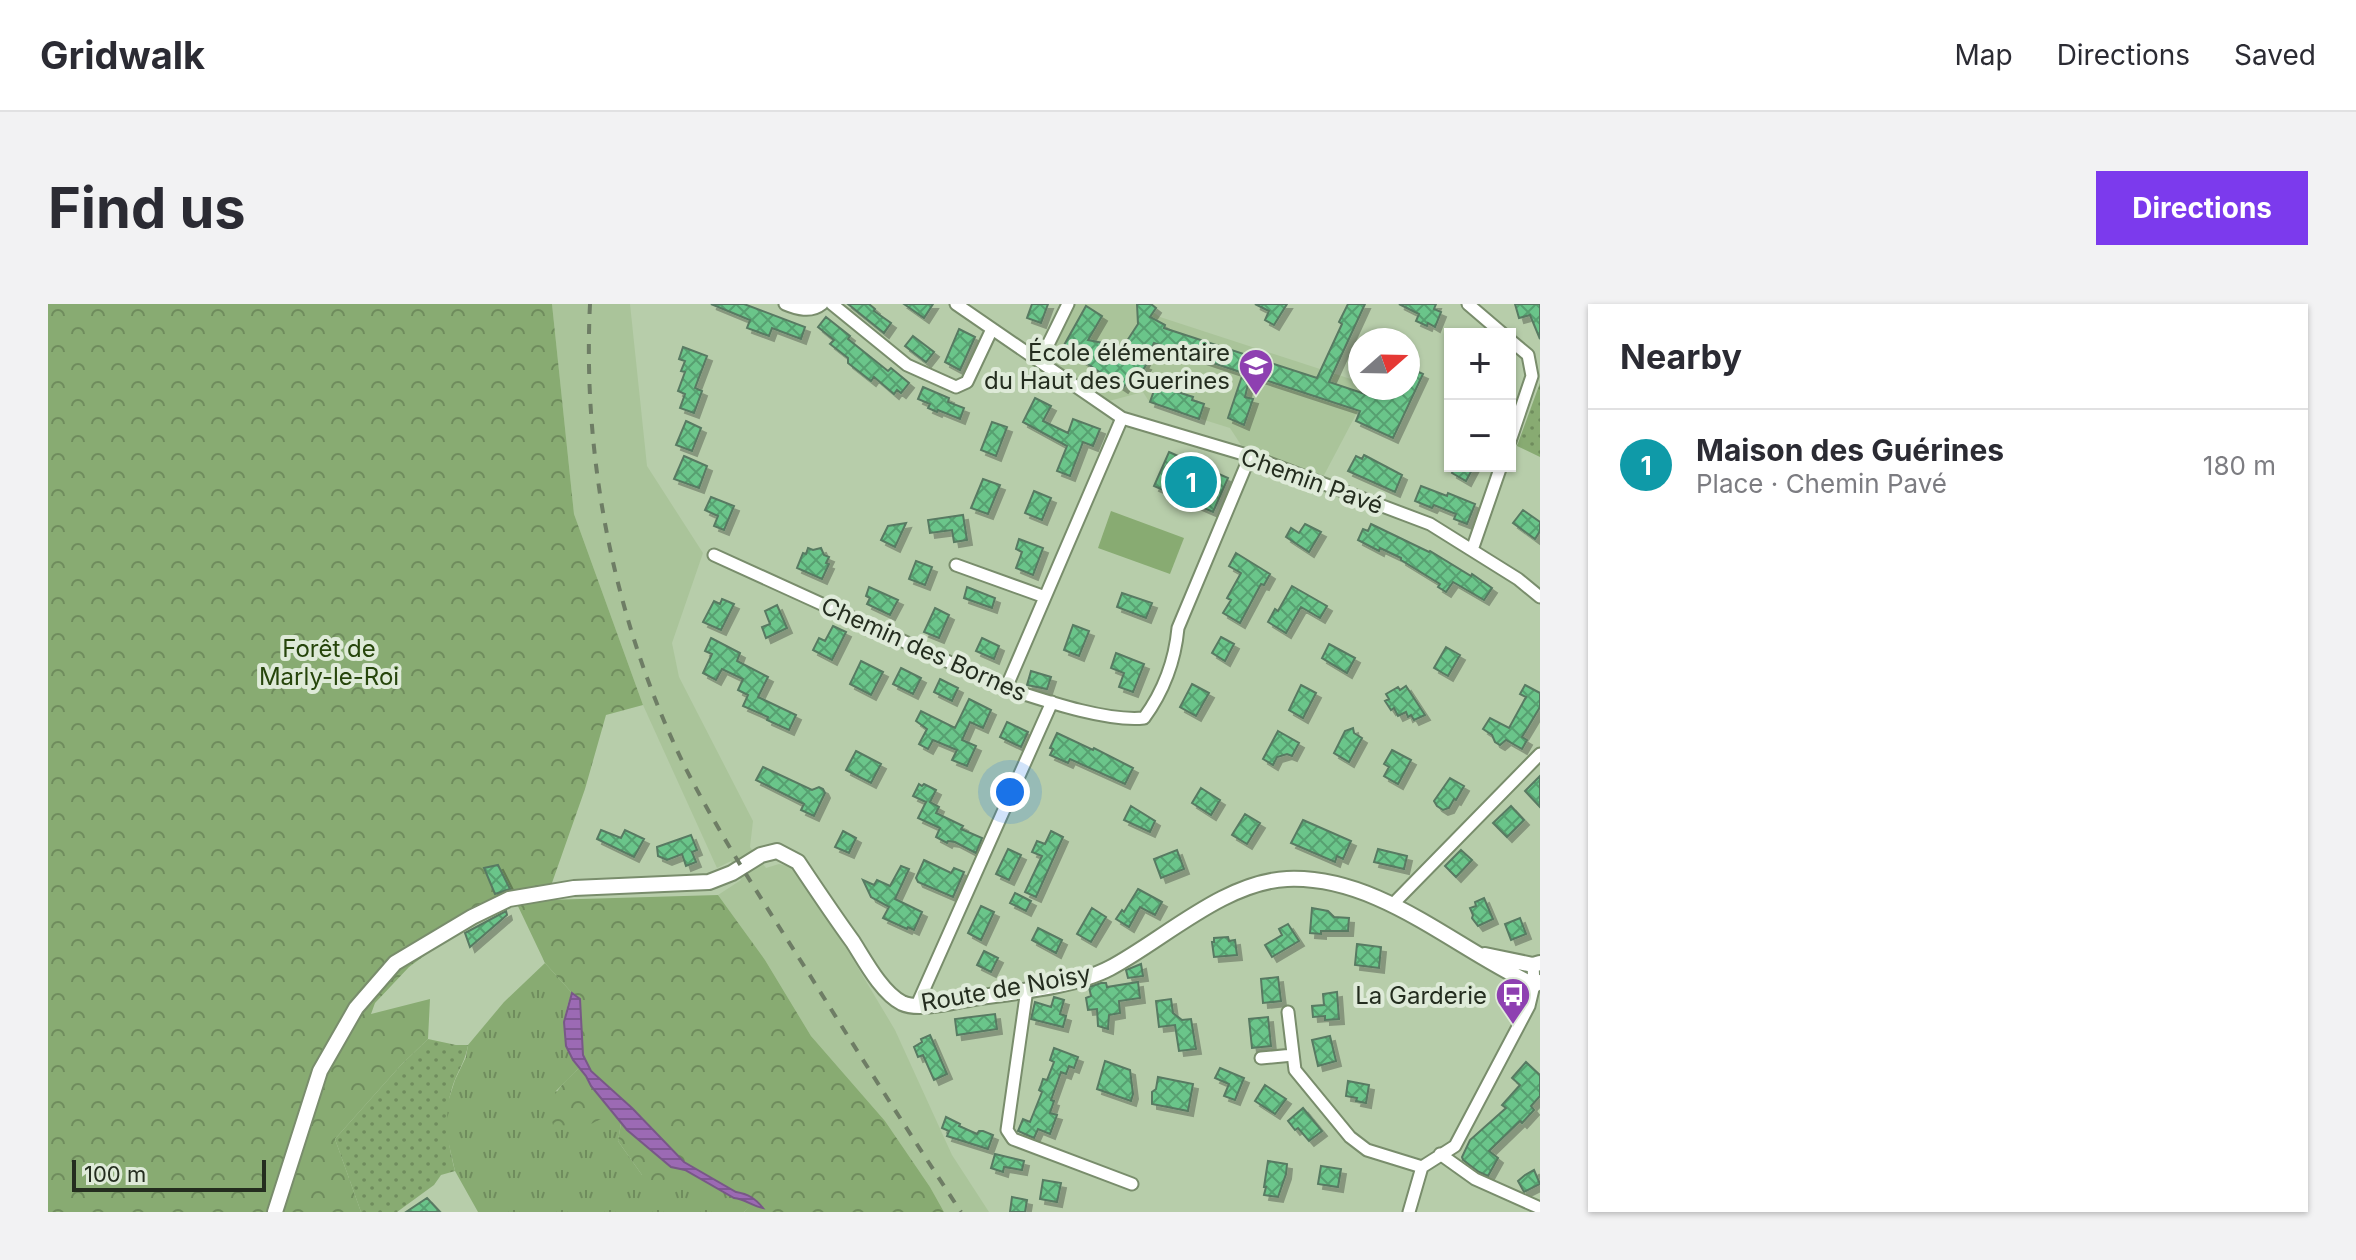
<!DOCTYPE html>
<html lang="en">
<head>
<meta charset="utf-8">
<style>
  :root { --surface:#fff; --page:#f2f2f3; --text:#2b2b33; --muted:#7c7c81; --line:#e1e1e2; --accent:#7c3aed }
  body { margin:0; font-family:Inter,sans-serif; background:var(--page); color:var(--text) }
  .controls { position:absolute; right:24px; top:24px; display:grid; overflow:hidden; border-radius:0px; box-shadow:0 2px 6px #0004 }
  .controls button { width:72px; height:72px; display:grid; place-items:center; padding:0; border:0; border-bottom:2px solid var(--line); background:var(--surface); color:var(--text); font:40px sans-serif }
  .compass { position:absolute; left:1300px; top:24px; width:72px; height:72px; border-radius:50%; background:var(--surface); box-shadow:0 2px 6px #0004; rotate:70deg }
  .scale { position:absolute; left:24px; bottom:20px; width:194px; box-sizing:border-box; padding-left:8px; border:4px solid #242d1f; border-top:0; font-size:22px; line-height:28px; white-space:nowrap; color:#242d1f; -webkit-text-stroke:6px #deead8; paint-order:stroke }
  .you { position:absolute; left:962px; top:488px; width:28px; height:28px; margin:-20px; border:6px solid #fff; border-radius:50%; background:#1a73e8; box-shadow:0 0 0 12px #1a73e833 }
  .badge { display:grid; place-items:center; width:52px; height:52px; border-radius:50%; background:var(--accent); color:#fff; font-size:26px; font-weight:700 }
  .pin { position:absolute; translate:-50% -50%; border:4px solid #fff; box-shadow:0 2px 8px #0006 }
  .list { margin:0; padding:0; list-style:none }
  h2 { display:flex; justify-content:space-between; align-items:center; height:104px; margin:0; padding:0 32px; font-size:34px }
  h2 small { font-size:26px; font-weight:400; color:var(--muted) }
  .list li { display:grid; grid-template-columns:52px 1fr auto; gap:24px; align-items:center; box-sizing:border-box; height:112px; padding:0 32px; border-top:2px solid var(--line) }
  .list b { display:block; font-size:30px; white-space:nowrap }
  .list p { margin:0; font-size:26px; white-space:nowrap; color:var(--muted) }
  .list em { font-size:26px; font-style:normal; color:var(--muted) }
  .map { position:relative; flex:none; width:1492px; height:908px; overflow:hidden; border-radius:0px }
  header { display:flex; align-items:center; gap:48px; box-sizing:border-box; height:112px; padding:0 40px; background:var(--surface); border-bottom:2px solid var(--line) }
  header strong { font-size:38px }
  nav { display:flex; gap:44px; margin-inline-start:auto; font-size:28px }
  .intro { display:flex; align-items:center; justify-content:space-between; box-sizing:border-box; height:192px; padding:0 48px }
  h1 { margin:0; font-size:56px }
  .button { padding:20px 36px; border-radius:0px; background:var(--accent); color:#fff; font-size:28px; font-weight:700 }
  main { display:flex; gap:48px; padding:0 48px }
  aside { flex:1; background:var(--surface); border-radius:0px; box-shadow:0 2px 6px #0004 }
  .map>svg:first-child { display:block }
</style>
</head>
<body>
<header>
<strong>Gridwalk</strong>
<nav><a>Map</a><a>Directions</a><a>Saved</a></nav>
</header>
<div class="intro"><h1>Find us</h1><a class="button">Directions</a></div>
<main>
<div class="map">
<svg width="1492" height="908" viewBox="0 0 1492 908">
  <defs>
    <pattern id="grass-tufts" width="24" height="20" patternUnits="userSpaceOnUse" patternTransform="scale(2)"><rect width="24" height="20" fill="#88ab72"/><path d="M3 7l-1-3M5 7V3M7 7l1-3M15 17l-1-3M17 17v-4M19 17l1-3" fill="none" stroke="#6f8c5d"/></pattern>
    <pattern id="forest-crowns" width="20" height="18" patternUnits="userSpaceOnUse" patternTransform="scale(2)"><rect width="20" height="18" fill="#88ab72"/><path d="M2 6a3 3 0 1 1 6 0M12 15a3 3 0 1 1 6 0" fill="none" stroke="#6f8c5d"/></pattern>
    <pattern id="garden-dots" width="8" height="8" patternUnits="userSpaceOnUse" patternTransform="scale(2)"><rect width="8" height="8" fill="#88ab72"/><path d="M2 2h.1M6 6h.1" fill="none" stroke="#6f8c5d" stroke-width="1.8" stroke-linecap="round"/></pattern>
    <pattern id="water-rules" width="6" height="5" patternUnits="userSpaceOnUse" patternTransform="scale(2)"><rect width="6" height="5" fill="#9c6ab4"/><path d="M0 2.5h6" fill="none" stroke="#7f5892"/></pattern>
    <pattern id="building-cross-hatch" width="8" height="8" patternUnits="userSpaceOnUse" patternTransform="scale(2)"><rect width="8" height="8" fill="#6ac58a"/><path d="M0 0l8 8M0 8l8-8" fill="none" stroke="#57a070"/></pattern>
    <filter id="shadow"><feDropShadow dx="5" dy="5" stdDeviation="0" flood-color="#0004"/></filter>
  </defs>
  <rect width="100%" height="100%" fill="#b7cdaa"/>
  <path fill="#aac49a" d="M504,0H582L599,162L655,249L624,339L631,373L705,517L702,543L718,564L731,560L743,563L763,585L847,726L904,851L941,908H896L882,883L837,817L763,732L717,656L670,591L693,576L683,557L669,564L595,401L526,210Z
    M1027,0H1104L1101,5L1112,13L1312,78V84H1322L1275,173L1193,141L1182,124L1102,99L1095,88L1061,97L1001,55Z"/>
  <path fill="url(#grass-tufts)" d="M497,659L524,689C513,714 513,742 531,764L508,787L557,800L573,819L570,837L594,871L624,863L637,866L686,894L695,895L705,900L696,908H430L407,867L399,832V801L407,776L418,753L420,741L456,698Z"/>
  <path fill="url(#forest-crowns)" d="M0,0H504L526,210L595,401L558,411L537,485L498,596L670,591L717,656L763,732L837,817L882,883L896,908H696L704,900L695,895L686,894L637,866L624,863L615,878L606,881L594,871L570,837L573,819L558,800L555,814L539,822L505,821C497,793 513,782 531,764C513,741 513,715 524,689L497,659L468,598L433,610L361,663L327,699L323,710L382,695L380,735L353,761L287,835L313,908H0Z"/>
  <path fill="url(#garden-dots)" d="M1492,79V153L1469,142Z
    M380,735L408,741H420C418,755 411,765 406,778C395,808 399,836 407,867L393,871L386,881L349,908H313L287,835L353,761Z"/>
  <path fill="#88ab72" d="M1063,207L1136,234L1122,270L1050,244Z"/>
  <path fill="url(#water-rules)" stroke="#785887" stroke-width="2" d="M524,689L532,695L535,751L543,767L584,804L636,858L688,888C700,890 707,894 715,904C704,902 697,895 686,894L637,866L623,863L579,826L543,782L538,772L525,756L518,742L516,718Z"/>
  <path fill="url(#building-cross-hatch)" stroke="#587a62" stroke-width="2" filter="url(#shadow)" d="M663,0H696L757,23L753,35L724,24L721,32L699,24L702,16Z
    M800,0H821L827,5L826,7L843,19L836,29Z
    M856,0H885L876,14Z
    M984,0H1000L993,19L979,14Z
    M1089,0H1103L1108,4L1102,13L1117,21L1116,24L1269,74L1294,20L1291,18L1300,0H1317L1281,78L1320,91L1323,84H1360V63L1375,70L1345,134L1308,117L1312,107L1202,71L1197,93L1205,95L1196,121L1180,114L1195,69L1106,39L1095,60L1098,61L1095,66L1098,68L1094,76L1083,73L1075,84L1015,43L1038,2L1054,12L1040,36L1075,43L1090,20Z
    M1207,0H1239L1226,21L1217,16L1221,7Z
    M1351,0H1388L1386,5L1393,8L1387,23L1380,19L1379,22L1368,17L1371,10Z
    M1467,0H1492V35L1482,11L1471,14Z
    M778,13L802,32L800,35L840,67L843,64L861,79L853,89L849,86L846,90L826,73L823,77L800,59V54L782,40L786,36L770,23Z
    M911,25L927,33L912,66L897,58Z
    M865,32L886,48L878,58L857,42Z
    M635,43L659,52L647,84L654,87L646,109L632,104L637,90L630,87L637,68L633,67L637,57L631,55Z
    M1108,81L1145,93L1144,96L1156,100L1151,115L1102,98Z
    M875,83L901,94L900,98L916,104L912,115L890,106L889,108L880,104L882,100L870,95Z
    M987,94L1003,102L995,117L1020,129L1025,115L1052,125L1045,142L1035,138L1022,172L1009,167L1019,142L975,118Z
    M638,117L653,124L644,147L628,141Z
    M944,118L959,123L948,152L933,146Z
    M1121,148L1180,174L1165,208L1106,182Z
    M1316,151L1354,171L1347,188L1300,167L1308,152L1314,155Z
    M636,152L659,162L651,184L626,175Z
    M1408,162H1426L1418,177L1404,169Z
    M935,175L952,181L940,210L923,204Z
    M1373,182L1399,192L1400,189L1427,200L1419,220L1406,215L1408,210L1386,201L1384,204L1367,197Z
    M986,187L1003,194L994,216L977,209Z
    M663,193L686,202L676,226L666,222L670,212L657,206Z
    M1475,206L1492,218V227L1487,235L1465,219Z
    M915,211L919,236L906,238L904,226L882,229L880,216Z
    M858,219L847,243L833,236L840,222Z
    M1257,220L1273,228L1261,248L1238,233L1243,224L1251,229Z
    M1323,220L1381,248L1382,247L1423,272L1424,270L1444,284L1436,296L1405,278L1398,288L1390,283L1392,280L1353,256V254L1332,244L1331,247L1310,236L1315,225L1320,227Z
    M971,235L995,244L985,271L968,264L974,248L968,245Z
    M760,244L765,246L773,244L776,251L781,253L778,259L781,260L774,275L749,264L755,249L758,250Z
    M1188,249L1222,270L1216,281L1213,280L1192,319L1175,309L1183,296L1179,294L1193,269L1181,262Z
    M868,257L884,263L877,281L861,275Z
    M1244,282L1279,302L1272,314L1253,303L1238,329L1220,318L1227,305L1230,307Z
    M821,283L850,296L842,311L819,300L822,294L818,292Z
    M919,283L947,294L944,304L916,294Z
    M1074,289L1104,299L1098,314L1069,303Z
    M674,295L686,300L673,326L655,318L666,297L672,300Z
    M729,301L739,324L718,334L714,323L722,320L717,307Z
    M887,304L901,311L891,334L876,328Z
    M1025,321L1041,327L1031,352L1016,346Z
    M785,322L798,328L784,356L765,346L771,334L777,337Z
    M1173,333L1186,340L1177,357L1164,349Z
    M663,334L692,349L689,357L720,373L710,393L748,411L741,426L719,416L720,413L695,402L700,391L690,386L695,375L674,365L668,376L655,369L664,350L657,347Z
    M934,334L951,342L946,355L928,347Z
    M1281,340L1307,354L1299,369L1274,354Z
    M1398,343L1412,351L1400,372L1386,364Z
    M1068,349L1096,360L1085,388L1071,383L1076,369L1063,364Z
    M813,357L835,368L823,391L802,380Z
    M853,364L873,374L865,390L845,380Z
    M983,367L1003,373L999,385L979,381Z
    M892,375L910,384L904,397L886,388Z
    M1144,380L1161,389L1148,412L1132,403Z
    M1253,381L1268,389L1255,414L1241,406Z
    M1477,381L1492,389V403L1474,433L1479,436L1474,445L1458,436L1452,441L1447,438L1444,431L1435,425L1442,414L1461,424L1478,393L1472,390Z
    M1358,382L1377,411L1366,416L1363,411L1360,413L1358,408L1350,412L1346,404L1343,406L1337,397L1341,395L1338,390L1350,383L1352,386Z
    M921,395L943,406L935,424L922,418L914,436L928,442L919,462L904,456L909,446L885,436L880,445L871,440L879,425L868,417L873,407L907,424Z
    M959,418L980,428L973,443L952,433Z
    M1305,424L1306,429L1314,434L1301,458L1286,449L1297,427Z
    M1230,427L1251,439L1244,452L1239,450L1229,453L1225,461L1215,455Z
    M1009,429L1045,446L1046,444L1085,464L1077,480L1022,455L1020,459L1002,451L1005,445L1002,444Z
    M1344,446L1363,456L1350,480L1336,472L1341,463L1336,460Z
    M808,447L833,460L823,479L798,466Z
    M715,463L764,486L771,483L775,485L777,489L766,512L753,506L756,500L708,476Z
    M1492,472V503L1477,487Z
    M1402,474L1416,482L1408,496L1406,495L1401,504L1395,506L1389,502L1386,497Z
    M871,480L874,482L876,480L888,486L882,498L891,503L888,509L915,522L913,525L934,534L928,549L907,538L900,537L899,539L888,533L892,524L870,514L878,498L865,492Z
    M1153,484L1172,496L1163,511L1144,499Z
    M1083,502L1107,517L1102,528L1076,516Z
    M1463,502L1476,516L1459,533L1445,519Z
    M1197,510L1212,519L1199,540L1184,531Z
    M1255,516L1303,537L1295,555L1289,552L1287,558L1243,539Z
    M553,526L573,534L577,526L596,535L586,553L549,535Z
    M795,527L808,534L801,549L787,543Z
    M1003,527L1015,533L988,593L977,588L994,552L984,548L989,537L997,540Z
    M643,531L649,546L644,548L648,558L638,562L634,550L619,556L610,552L609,543Z
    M960,545L973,551L961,576L948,570Z
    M1330,545L1359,552L1356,565L1326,558Z
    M1129,546L1136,565L1113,574L1106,555Z
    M1413,546L1424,556L1408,573L1397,562Z
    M876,556L903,569L906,564L916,568L905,593L870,578L868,574Z
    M450,561L462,585L447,590L436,564Z
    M853,562L861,565L847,595L874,608L866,626L860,623L859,625L835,614L841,603L823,593L815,576L826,581L829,576L842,582Z
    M1090,585L1114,598L1107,611L1092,603L1081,623L1068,615L1074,606L1076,608Z
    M967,589L983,597L978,607L962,599Z
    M1436,594L1445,615L1430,622L1424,614L1425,611L1422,604L1428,602L1427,598Z
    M933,602L946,608L933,636L920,629Z
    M1044,604L1058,613L1043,638L1029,630Z
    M1264,604L1280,607L1286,613L1301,614L1300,627H1273V630L1262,629Z
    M458,607L459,611L422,643L417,629Z
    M1472,614L1478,630L1463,636L1457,620Z
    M1240,620L1251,637L1224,653L1217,641L1234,631L1231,625Z
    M990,624L1014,636L1008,649L984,636Z
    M1180,633L1181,637L1187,636L1189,651L1166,653L1164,638H1166V634Z
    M1309,640L1333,643L1331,664L1307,661Z
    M936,647L950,654L943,668L929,661Z
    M1093,660L1095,672L1080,674L1078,666Z
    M1230,673L1233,697L1215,699L1213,675Z
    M1090,678L1092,694L1071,697L1072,709L1061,711L1060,725L1050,722L1049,705L1040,706L1038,694L1043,692L1041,683L1053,679H1058L1059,683Z
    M1289,688L1291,715L1277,716V712L1265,713L1264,702L1276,701L1275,690Z
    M1006,693L1016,696L1012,710L1018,712L1015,723L983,715L987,698L1003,703Z
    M1123,695L1125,709L1134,716L1143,715L1148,745L1131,747L1127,721L1111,723L1108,697Z
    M947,710L949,725L909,731L907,715Z
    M1220,713L1223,742L1204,744L1201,715Z
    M882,731L899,770L886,776L875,751L870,753L866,743L874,738L873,735Z
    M1282,732L1288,757L1270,762L1264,736Z
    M1006,744L1030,753L1026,764L1021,762L1018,770L1013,768L1003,796L1006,797L1002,809L1009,811L1002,830L990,825L986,834L970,827L975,815L982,818L994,788L991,786L993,781L995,775L999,776L1006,758L1002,756Z
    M1057,757L1082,766L1085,790L1083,797L1049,785Z
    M1478,758L1492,771V792L1483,802L1486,806L1474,819L1472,817L1441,847L1450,854L1440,872L1431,868L1415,856L1414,853L1422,836L1458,804L1454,801L1472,781L1464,774Z
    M1172,764L1196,774L1187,796L1176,792L1181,780L1167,774Z
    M1110,773L1145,780L1140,807L1104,800V788L1108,785Z
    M1300,777L1321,781L1318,799L1308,797L1309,794L1298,792Z
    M1217,781L1238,795L1227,810L1207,797Z
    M1255,804L1274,827L1261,837L1250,824L1247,826L1240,817Z
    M898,813L912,820L911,822L929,830L931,827H935L945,831L940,845L899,832L901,827L894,824Z
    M947,850L976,857L974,866L956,863L955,868L943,864Z
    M1220,857L1239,860L1238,870L1230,893L1216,891L1218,883H1216Z
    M1273,862L1293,865L1290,883L1270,880Z
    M1486,866L1492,880L1476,888L1470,877L1477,871Z
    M995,876L1013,879L1009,898L992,895Z
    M964,893L979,896L977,908H962Z
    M379,894L392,908H358Z"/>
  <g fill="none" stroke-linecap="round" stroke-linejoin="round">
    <defs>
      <path id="minor" d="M737,0C749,5 763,9 774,0
        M784,0L859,61L908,83L919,78L944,25
        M908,0L1074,114L1202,152L1382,220L1470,275L1492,293
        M1420,0L1455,30
        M1462,36L1480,51L1484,72L1462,137
        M992,57L1020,0
        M1424,246L1453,162
        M666,251L958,384C995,396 1058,418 1096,414C1115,388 1127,356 1130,324L1202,152
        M908,261L997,293
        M958,384L1074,114
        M1344,601L1492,450
        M979,685L959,826L965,835L1084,880
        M869,701L1004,398
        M1240,708L1247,766L1302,833L1319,846L1374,863
        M1213,754L1245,751
        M1392,850L1427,875L1492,904
        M1361,908L1374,863L1407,842L1481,702L1486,681L1485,661"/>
      <path id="tertiary" d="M1437,651L1485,661L1492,659
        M227,908L272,767L308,704L347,659L424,613L461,595L526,584L661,578L684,569L713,551L729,547L750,558C768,585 786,612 805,638C817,657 834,689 854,699C871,707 907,697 926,694C966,688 1026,683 1062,664C1115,636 1176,578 1239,575C1330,571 1406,644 1486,681L1492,678"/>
    </defs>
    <use href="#minor" stroke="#798d6c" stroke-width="15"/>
    <use href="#tertiary" stroke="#798d6c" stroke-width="18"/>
    <use href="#minor" stroke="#fff" stroke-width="11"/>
    <use href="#tertiary" stroke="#fff" stroke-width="14"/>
    <path stroke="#6e7d65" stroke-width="4" stroke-dasharray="10 10" stroke-linecap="butt" d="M542,0C534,158 568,323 638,465C675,537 720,605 763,673C812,752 862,830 913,908"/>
  </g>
  <defs>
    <symbol id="school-pin" viewBox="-11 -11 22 30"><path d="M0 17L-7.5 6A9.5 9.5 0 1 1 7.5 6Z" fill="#8e40b1" stroke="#deead8"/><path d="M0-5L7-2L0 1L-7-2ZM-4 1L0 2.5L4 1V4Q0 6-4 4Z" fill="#fff"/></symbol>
    <symbol id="bus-pin" viewBox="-11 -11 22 30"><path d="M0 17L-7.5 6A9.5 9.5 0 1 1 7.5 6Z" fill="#8e40b1" stroke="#deead8"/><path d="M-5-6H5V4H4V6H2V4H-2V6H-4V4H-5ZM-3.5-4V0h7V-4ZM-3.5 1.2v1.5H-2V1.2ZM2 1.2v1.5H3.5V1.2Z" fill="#fff"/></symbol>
  </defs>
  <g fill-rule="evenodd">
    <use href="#school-pin" x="1188" y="42" width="40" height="54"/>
    <use href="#bus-pin" x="1445" y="671" width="40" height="54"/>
  </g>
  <g text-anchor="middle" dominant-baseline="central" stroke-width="8" stroke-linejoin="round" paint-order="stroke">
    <g font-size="24" fill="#242d1f" stroke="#deead8" text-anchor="end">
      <text x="1182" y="48">École élémentaire<tspan x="1182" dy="28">du Haut des Guerines</tspan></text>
      <text x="1439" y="691">La Garderie</text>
    </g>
    <g font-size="24" fill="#242d1f" stroke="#deead8">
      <text transform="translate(1264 177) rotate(20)">Chemin Pavé</text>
      <text transform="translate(876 345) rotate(24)">Chemin des Bornes</text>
      <text transform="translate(958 684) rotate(-10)">Route de Noisy</text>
    </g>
    <g font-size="24" fill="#26450b" stroke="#deead8">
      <text x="281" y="344">Forêt de<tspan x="281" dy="28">Marly-le-Roi</tspan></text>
    </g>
  </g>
</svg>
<div class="controls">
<button>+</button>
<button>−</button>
</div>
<svg class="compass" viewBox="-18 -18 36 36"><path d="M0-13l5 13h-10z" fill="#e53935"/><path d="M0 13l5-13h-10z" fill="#7c7c81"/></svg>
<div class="scale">100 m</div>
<div class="you"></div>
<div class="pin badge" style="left:1143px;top:178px;background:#0f9aa8">1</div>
</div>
<aside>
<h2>Nearby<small></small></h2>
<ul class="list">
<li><span class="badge" style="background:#0f9aa8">1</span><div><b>Maison des Guérines</b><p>Place · Chemin Pavé</p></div><em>180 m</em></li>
</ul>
</aside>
</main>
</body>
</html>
